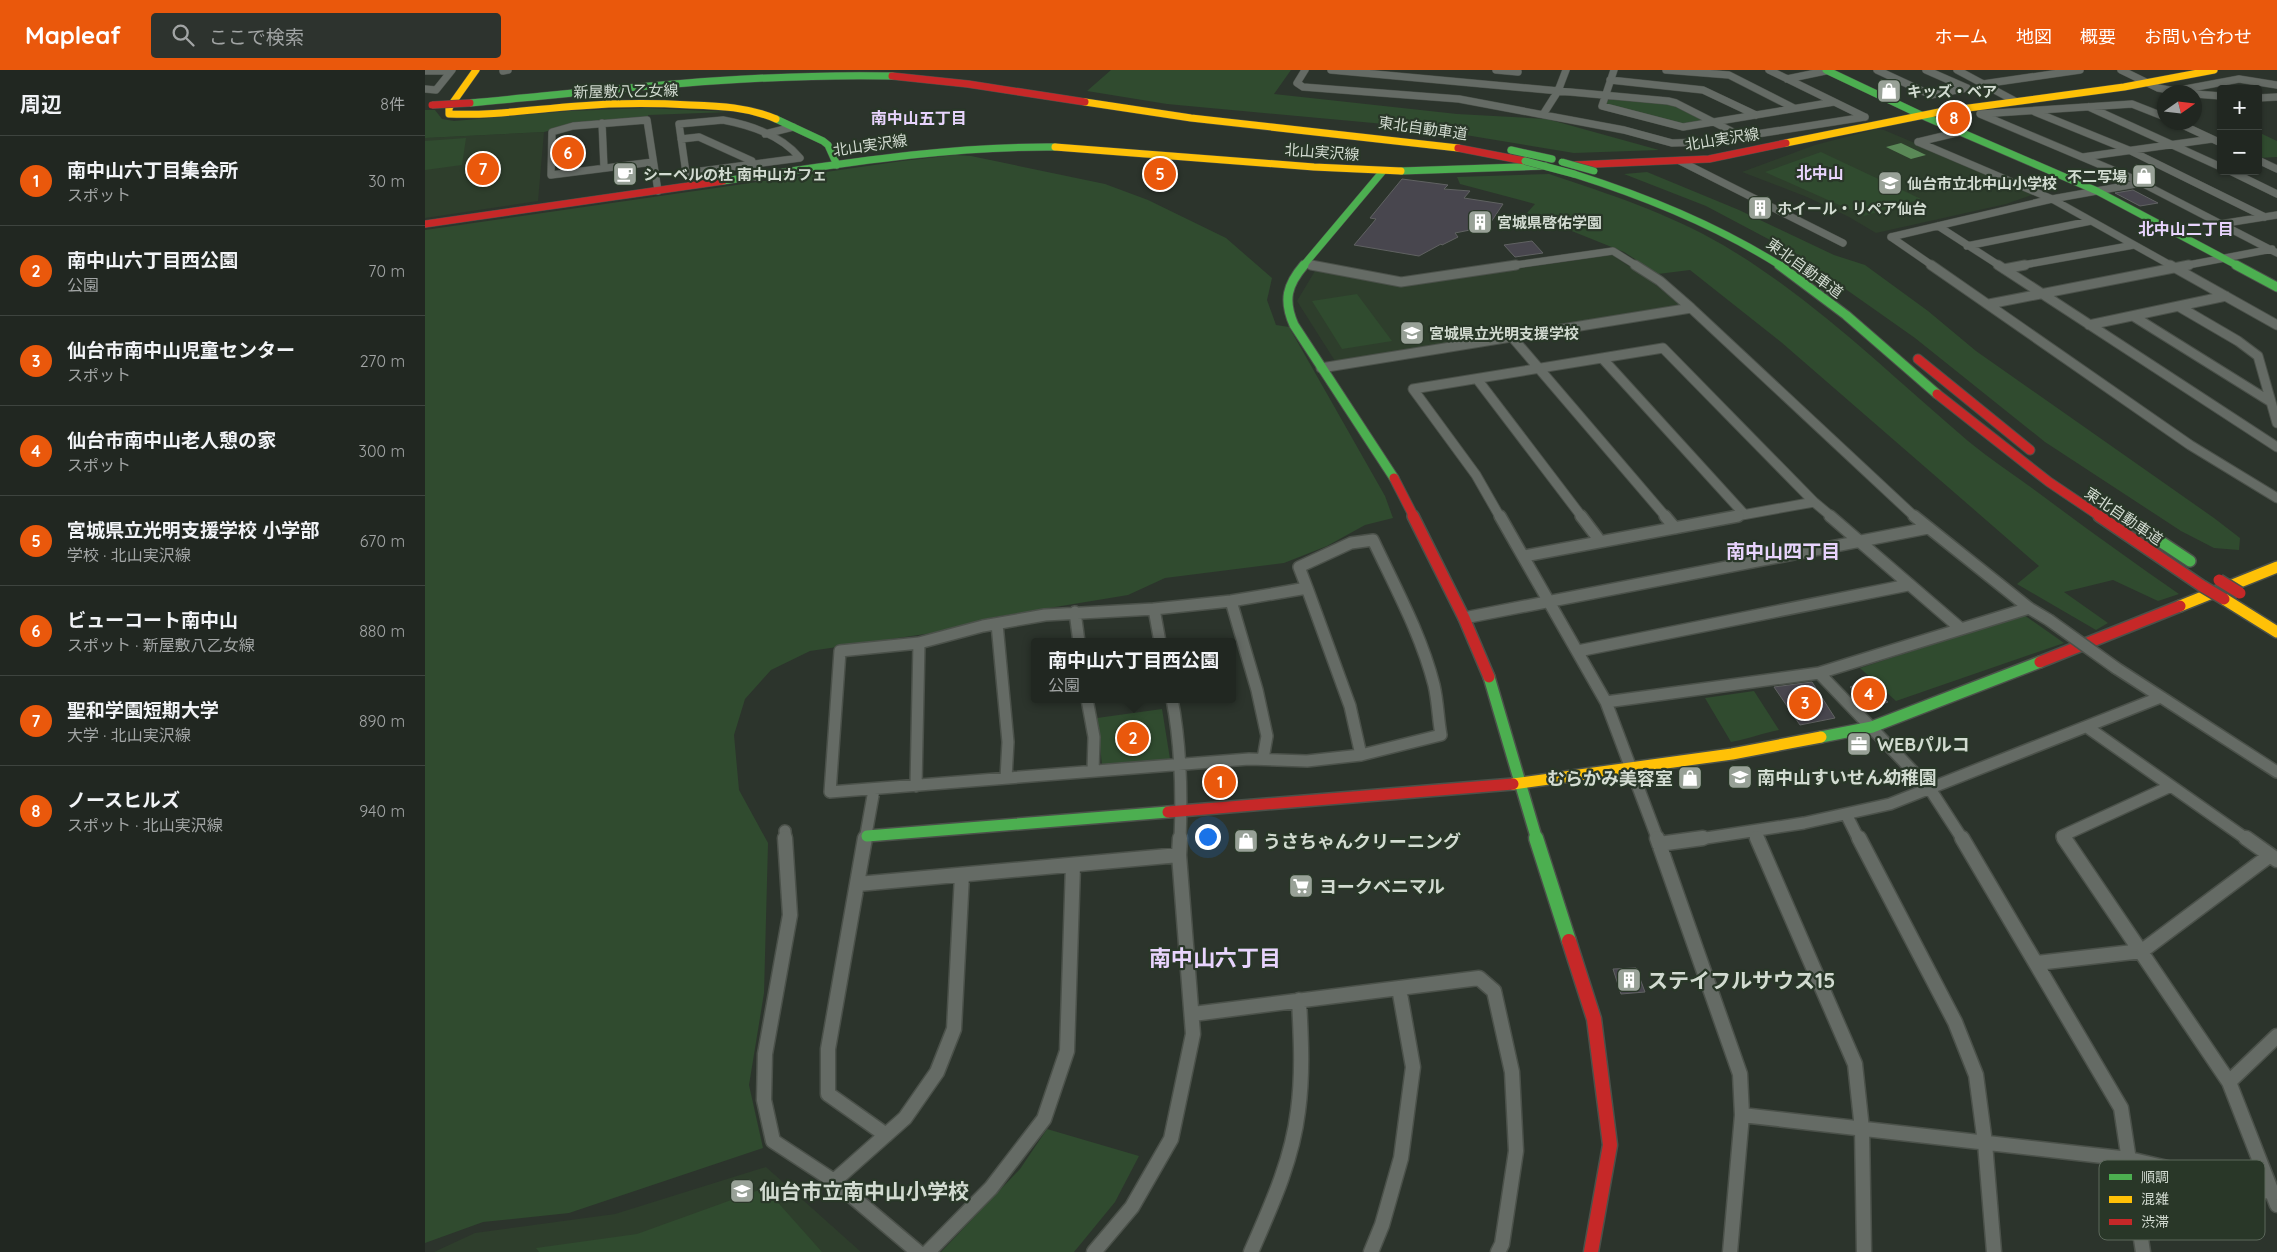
<!DOCTYPE html>
<html lang="ja">
<head>
<meta charset="utf-8">
<style>
  :root { --surface:#212721; --page:#2d332e; --text:#f1f3f6; --muted:#a2a5a5; --line:#3e443f; --accent:#ea580c }
  body { margin:0; font-family:Quicksand,"Noto Sans JP",sans-serif; background:var(--page); color:var(--text) }
  .controls { position:absolute; right:15px; top:15px; display:grid; overflow:hidden; border-radius:5px; box-shadow:0 1px 4px #0004 }
  .controls button { width:45px; height:45px; display:grid; place-items:center; padding:0; border:0; border-bottom:1px solid var(--line); background:var(--surface); color:var(--text); font:25px sans-serif }
  .compass { position:absolute; left:1732px; top:15px; width:45px; height:45px; border-radius:50%; background:var(--surface); box-shadow:0 1px 4px #0004; rotate:76deg }
  .you { position:absolute; left:782px; top:766px; width:18px; height:18px; margin:-12px; border:4px solid #fff; border-radius:50%; background:#1a73e8; box-shadow:0 0 0 8px #1a73e833 }
  .badge { display:grid; place-items:center; width:32px; height:32px; border-radius:50%; background:var(--accent); color:#fff; font-size:16px; font-weight:700 }
  .pin { position:absolute; translate:-50% -50%; border:2px solid #fff; box-shadow:0 1px 5px #0006 }
  .popup { position:absolute; left:606px; top:568px; width:205px; height:65px; box-sizing:border-box; display:grid; place-content:center; border-radius:5px; background:var(--surface); filter:drop-shadow(0 1px 4px #0005); font-size:16px; white-space:nowrap; color:var(--muted) }
  .popup b { font-size:19px; color:var(--text) }
  .popup::after { content:''; position:absolute; left:50%; top:100%; margin-left:-10px; border:10px solid transparent; border-top-color:var(--surface) }
  .list { margin:0; padding:0; list-style:none }
  h2 { display:flex; justify-content:space-between; align-items:center; height:65px; margin:0; padding:0 20px; font-size:21px }
  h2 small { font-size:16px; font-weight:400; color:var(--muted) }
  .list li { display:grid; grid-template-columns:32px 1fr auto; gap:15px; align-items:center; box-sizing:border-box; height:90px; padding:0 20px; border-top:1px solid var(--line) }
  .list b { display:block; font-size:19px; white-space:nowrap }
  .list p { margin:0; font-size:16px; white-space:nowrap; color:var(--muted) }
  .list em { font-size:16px; font-style:normal; color:var(--muted) }
  .icon { flex:none; width:28px; height:28px; fill:none; stroke:currentColor; stroke-width:2; stroke-linecap:round; stroke-linejoin:round }
  .map { position:relative; flex:none; width:1852px; height:1182px; overflow:hidden }
  header { display:flex; align-items:center; gap:30px; box-sizing:border-box; height:70px; padding:0 25px; background:var(--accent); color:#fff }
  header strong { font-size:24px }
  nav { display:flex; gap:28px; margin-inline-start:auto; font-size:18px }
  .search { width:350px; height:45px; background:var(--page); display:flex; align-items:center; gap:12px; box-sizing:border-box; padding:0 18px; border-radius:5px; color:var(--muted); font-size:19px }
  main { display:flex }
  aside { flex:1; background:var(--surface) }
  .map>svg:first-child { display:block }
</style>
</head>
<body>
<header>
<strong>Mapleaf</strong>
<div class="search"><svg class="icon" aria-label="search" viewBox="0 0 24 24"><circle cx="10" cy="10" r="6"/><path d="M15 15l6 6"/></svg>ここで検索</div>
<nav><a>ホーム</a><a>地図</a><a>概要</a><a>お問い合わせ</a></nav>
</header>
<main>
<aside>
<h2>周辺<small>8件</small></h2>
<ul class="list">
<li><span class="badge">1</span><div><b>南中山六丁目集会所</b><p>スポット</p></div><em>30 m</em></li>
<li><span class="badge">2</span><div><b>南中山六丁目西公園</b><p>公園</p></div><em>70 m</em></li>
<li><span class="badge">3</span><div><b>仙台市南中山児童センター</b><p>スポット</p></div><em>270 m</em></li>
<li><span class="badge">4</span><div><b>仙台市南中山老人憩の家</b><p>スポット</p></div><em>300 m</em></li>
<li><span class="badge">5</span><div><b>宮城県立光明支援学校 小学部</b><p>学校 · 北山実沢線</p></div><em>670 m</em></li>
<li><span class="badge">6</span><div><b>ビューコート南中山</b><p>スポット · 新屋敷八乙女線</p></div><em>880 m</em></li>
<li><span class="badge">7</span><div><b>聖和学園短期大学</b><p>大学 · 北山実沢線</p></div><em>890 m</em></li>
<li><span class="badge">8</span><div><b>ノースヒルズ</b><p>スポット · 北山実沢線</p></div><em>940 m</em></li>
</ul>
</aside>
<div class="map">
<svg width="1852" height="1182" viewBox="0 0 1852 1182">
  <rect width="100%" height="100%" fill="#2c342c"/>
  <path fill="#2e3e2c" d="M1452,59L1459,60L1610,124L1581,134L1451,163L1424,147L1382,127L1317,102L1390,75Z
    M119,62L113,131L0,148V68Z
    M1187,185L1222,208L1256,235L910,291L872,231L890,201L974,216Z
    M341,1097L436,1182H9L50,1163L190,1144Z"/>
  <path fill="#304b2f" d="M686,0H866L849,24L1032,44L1122,49L1234,80L1149,83L992,57L742,34L662,21Z
    M1186,28L1244,34L1277,49L1278,52L1255,54L1181,34V30Z
    M221,38L304,42L223,45V47L154,53L119,62L0,68V40H10L17,49L29,51L145,41Z
    M1833,62L1852,71V87L1833,88Z
    M41,68L37,95L0,100V71Z
    M1396,82L1496,129L1439,146L1340,102Z
    M530,85L546,86L680,114L723,130L801,168L847,208L842,230L851,255L864,257L960,426L968,448L940,455L902,476L859,493L740,508L703,525L570,547L507,563L385,581L346,600L320,629L309,665L314,720L343,773L339,923L324,1015L338,1078L144,1143L58,1152L0,1173V160L477,91Z
    M1222,102L1314,140L1409,185L1440,195L1503,241L1551,281L1789,448L1815,468L1814,480L1789,478L1756,461L1620,372L1490,268L1368,182L1281,136L1199,104Z
    M1124,104C1184,124 1243,143 1298,175C1388,228 1463,303 1543,371C1565,389 1588,404 1611,421C1658,456 1706,491 1754,524L1733,531L1688,510L1639,522L1683,553L1671,560L1592,514L1614,496L1356,272L1265,200L1233,204L1199,182L1102,143L1110,134L1035,114L1032,107Z
    M932,224L967,271L917,279L887,231Z
    M1599,545L1639,573L1471,631L1435,598Z
    M1329,621L1354,660C1338,663 1323,669 1306,672L1280,628Z
    M737,639L745,689L740,693L677,695L672,648Z
    M622,1059L714,1086L690,1132L649,1182H516L595,1099Z
    M340,1118L397,1182H114L111,1178L212,1164Z"/>
  <path fill="#5a8957" d="M1476,73L1501,85L1486,89L1461,77Z"/>
  <path fill="#48464e" stroke="#606262" d="M977,109L1023,115L1019,119L1045,121L1039,128L1078,134L1064,155L1056,154L1050,159L1030,163L1033,167L1017,175L1016,174L994,186L929,175L951,149L945,148Z
    M1708,120L1733,133L1715,136L1690,123Z
    M1107,171L1118,183L1090,187L1079,175Z
    M1441,611L1463,632L1445,638L1425,617Z
    M1387,612L1410,648L1375,655L1349,617Z
    M807,702L810,720L782,724L779,705Z
    M1211,898L1220,922L1196,924L1188,899Z"/>
  <g fill="none" stroke-linecap="round" stroke-linejoin="round">
    <defs>
      <path id="street-far3" d="M880,0L872,13L878,17L1034,29L1199,60L1247,73L1281,72L1440,47
        M906,0L1243,31L1251,33L1318,67
        M1071,0L1093,2
        M1189,0L1177,36L1258,57L1409,32
        M1241,0L1304,5L1369,38
        M1344,0L1440,47
        M1452,0L1506,25L1542,18
        M1501,0L1542,18
        M1532,0L1590,31
        M1696,0L1733,18L1755,22
        M0,1H26
        M78,1L83,0
        M1362,9L1405,0
        M1185,10L1278,20L1331,45
        M1558,14L1655,0
        M0,19L11,20L27,0
        M1750,21L1814,9L1852,15
        M1770,24L1796,26
        M1833,28L1852,27
        M1664,37L1796,97
        M1610,42L1706,81L1840,147
        M1119,43L1133,21L1141,0
        M1740,47L1707,34L1555,44L1709,109L1852,183
        M298,50C325,55 357,66 375,88L261,103L254,54Z
        M1751,52L1796,73
        M177,53L179,98
        M340,64L368,57
        M256,69L274,67L327,91L331,107
        M1493,72L1627,129L1747,196
        M1493,72L1535,62
        M1658,87L1787,69
        M1833,90L1852,99
        M1255,91L1418,173
        M228,92L126,105L127,62L148,56L222,50L233,121
        M1805,101L1852,124
        M1795,154L1852,145
        M1513,156L1575,196
        M1466,167L1508,196
        M1466,167L1627,129L1716,113
        M1542,176L1666,151
        M880,194L893,196
        M1083,196L1188,181L1212,196
        M1593,196L1709,175
        M1758,196L1847,179"/>
      <path id="street-far2" d="M886,195L976,212L1091,195
        M1210,195L1235,211L1266,238L1490,447
        M1506,195L1765,375L1852,428
        M1573,195L1852,377
        M1745,195L1852,255
        M1579,199L1600,195
        M1564,234L1764,195
        M1753,236L1813,271L1833,286L1852,353
        M1708,246L1846,332
        M1664,255L1801,226
        M1087,267L1241,447
        M1177,288L1319,444
        M896,298L1266,238
        M1052,309L1157,447
        M1075,447L1051,405L988,319L1238,278L1389,432L1407,447
        M1306,447L1389,432"/>
      <path id="street-far1" d="M1075,446L1181,632L1233,770
        M1156,446L1175,471
        M1240,446L1250,458
        M1405,446L1535,558
        M1489,446L1604,538L1624,550
        M1099,486L1313,446
        M882,518L925,636L936,685
        M882,518L806,531L729,539L620,545L558,556L494,573L415,581L405,722L824,689L882,691L936,685
        M882,518L874,497L926,473L948,470C970,517 996,564 1009,615C1013,632 1013,649 1016,665L936,685
        M806,531L832,620L842,666L838,689
        M729,539L735,572
        M650,542L654,572
        M1039,548L1503,458
        M572,554L583,672L581,708
        M1153,581L1483,515
        M1691,598L1852,702
        M1394,603L1505,719L1538,770
        M662,629L669,667L668,701
        M747,629C756,675 757,723 755,770
        M1181,632L1394,603L1604,538
        M1662,657L1823,770
        M491,716L494,573
        M1422,746L1434,770
        M360,761L361,770
        M1329,762L1332,770
        M440,770L449,720
        M1268,770L1379,753L1465,734L1736,627
        M1639,770L1637,766L1746,716"/>
      <path id="street" d="M360,768L365,845L340,984L339,1030L348,1071L409,1111L493,1182
        M440,768L403,979V1024L461,1065
        M1232,768L1315,1004L1317,1045L1305,1182
        M1332,768L1430,994L1437,1059L1439,1182
        M1434,768L1530,952L1551,1005L1560,1073L1569,1182
        M1537,768L1696,1038L1718,1182
        M1639,768L1804,1012L1852,1135
        M1821,768L1852,790
        M1234,774L1278,768
        M433,814L754,785
        M1612,893L1717,881L1844,786
        M768,944L1054,908L1069,921L1087,1002L1091,1081L1077,1174L1073,1182
        M1804,1012L1852,966
        M1317,1045L1704,1089L1849,1123
        M409,1111L480,1048L512,1002L529,959L537,805
        M503,1182L566,1118L619,1049L642,981L648,795
        M669,1182L707,1137L746,1069L768,964L754,785L755,768
        M826,1182C846,1136 867,1091 873,1041C878,1004 876,967 874,930
        M946,1182L957,1155L976,1088L988,997L974,918"/>
      <path id="fast-far3" d="M1401,0L1496,45L1672,121L1813,196
        M45,33C186,20 325,3 467,6
        M351,49L398,71L403,75L412,95
        M1086,80L1127,89
        M976,101L1120,96
        M1149,104C1222,127 1291,155 1356,196
        M298,111C409,95 518,76 630,77
        M878,196L958,101"/>
      <path id="fast-far2" d="M879,195C862,215 858,230 869,255L969,408
        M1354,195L1421,245L1512,324
        M1811,195L1852,217
        M1695,445L1699,447"/>
      <path id="fast-far1" d="M1697,446L1765,491
        M1064,607L1112,770
        M1396,667L1447,657L1615,592
        M442,766L743,742"/>
      <path id="fast" d="M1111,768L1144,871"/>
      <path id="slow-far1" d="M51,0L24,38V44C68,46 110,39 154,36C191,33 228,33 265,35C295,36 323,37 351,49
        M660,32L766,48L1033,78
        M1361,73L1514,42L1699,17L1789,0
        M630,77L889,97L976,101"/>
      <path id="slow" d="M1799,529L1852,562
        M1755,536L1852,497
        M1088,714L1307,684L1396,667"/>
      <path id="jam-far3" d="M467,6L543,14L660,32
        M1033,78L1100,91
        M1149,95L1284,89L1361,73
        M0,154L298,111"/>
      <path id="jam-far2" d="M1493,289L1605,380
        M1512,324L1624,412L1676,447
        M969,408L989,447"/>
      <path id="jam-far1" d="M988,446L1039,548L1064,607
        M1674,446L1777,516
        M1615,592L1755,536
        M743,742L1088,714"/>
      <path id="jam" d="M1144,871L1169,949L1185,1075L1166,1182"/>
    </defs>
    <use href="#street-far3" stroke="#4b514a" stroke-width="8"/>
    <use href="#street-far2" stroke="#4b514a" stroke-width="11"/>
    <use href="#street-far1" stroke="#4b514a" stroke-width="14"/>
    <use href="#street" stroke="#4b514a" stroke-width="17"/>
    <use href="#fast-far3" stroke="#4b514a" stroke-width="8"/>
    <use href="#fast-far2" stroke="#4b514a" stroke-width="11"/>
    <use href="#fast-far1" stroke="#4b514a" stroke-width="14"/>
    <use href="#fast" stroke="#4b514a" stroke-width="17"/>
    <use href="#slow-far1" stroke="#4b514a" stroke-width="8"/>
    <use href="#slow" stroke="#4b514a" stroke-width="14"/>
    <use href="#jam-far3" stroke="#4b514a" stroke-width="8"/>
    <use href="#jam-far2" stroke="#4b514a" stroke-width="11"/>
    <use href="#jam-far1" stroke="#4b514a" stroke-width="14"/>
    <use href="#jam" stroke="#4b514a" stroke-width="17"/>
    <use href="#street-far3" stroke="#656b65" stroke-width="7"/>
    <use href="#street-far2" stroke="#656b65" stroke-width="9"/>
    <use href="#street-far1" stroke="#656b65" stroke-width="11"/>
    <use href="#street" stroke="#656b65" stroke-width="14"/>
    <use href="#fast-far3" stroke="#4caf50" stroke-width="7"/>
    <use href="#fast-far2" stroke="#4caf50" stroke-width="9"/>
    <use href="#fast-far1" stroke="#4caf50" stroke-width="11"/>
    <use href="#fast" stroke="#4caf50" stroke-width="14"/>
    <use href="#slow-far1" stroke="#ffc107" stroke-width="7"/>
    <use href="#slow" stroke="#ffc107" stroke-width="11"/>
    <use href="#jam-far3" stroke="#c62828" stroke-width="7"/>
    <use href="#jam-far2" stroke="#c62828" stroke-width="9"/>
    <use href="#jam-far1" stroke="#c62828" stroke-width="11"/>
    <use href="#jam" stroke="#c62828" stroke-width="14"/>
    <defs>
      <path id="street-bridge" d="M1624,550L1691,598"/>
      <path id="fast-bridge" d="M1100,91L1149,104
        M1137,92L1169,101"/>
      <path id="jam-bridge-far1" d="M7,35L45,33"/>
      <path id="jam-bridge" d="M1794,510L1815,523
        M1777,516L1799,529"/>
    </defs>
    <use href="#street-bridge" stroke="#4b514a" stroke-width="14" stroke-linecap="butt"/>
    <use href="#fast-bridge" stroke="#4b514a" stroke-width="8" stroke-linecap="butt"/>
    <use href="#jam-bridge-far1" stroke="#4b514a" stroke-width="8" stroke-linecap="butt"/>
    <use href="#jam-bridge" stroke="#4b514a" stroke-width="14" stroke-linecap="butt"/>
    <use href="#street-bridge" stroke="#656b65" stroke-width="11"/>
    <use href="#fast-bridge" stroke="#4caf50" stroke-width="7"/>
    <use href="#jam-bridge-far1" stroke="#c62828" stroke-width="7"/>
    <use href="#jam-bridge" stroke="#c62828" stroke-width="11"/>
  </g>
  <defs>
    <symbol id="shop-square" viewBox="-11 -11 22 22"><rect x="-9" y="-9" width="18" height="18" rx="4" fill="#98a197" stroke="#293728"/><path d="M-5-2.5h2.3a2.7 3.5 0 0 1 5.4 0H5L5.5 6h-11ZM-1.5-2.5h3a1.5 2.3 0 0 0-3 0Z" fill="#fff"/></symbol>
    <symbol id="cafe-square" viewBox="-11 -11 22 22"><rect x="-9" y="-9" width="18" height="18" rx="4" fill="#98a197" stroke="#293728"/><path d="M-5.5-4.5H6V0H3Q3 3.5 0 3.5H-2.5Q-5.5 3.5-5.5 0ZM3-3.2v2h1.7v-2ZM-6 4.5H4V6H-6Z" fill="#fff"/></symbol>
    <symbol id="school-square" viewBox="-11 -11 22 22"><rect x="-9" y="-9" width="18" height="18" rx="4" fill="#98a197" stroke="#293728"/><path d="M0-5L7-2L0 1L-7-2ZM-4 1L0 2.5L4 1V4Q0 6-4 4Z" fill="#fff"/></symbol>
    <symbol id="building-square" viewBox="-11 -11 22 22"><rect x="-9" y="-9" width="18" height="18" rx="4" fill="#98a197" stroke="#293728"/><path d="M-4-6H4V6H1V3H-1V6H-4ZM-2.5-4.3h1.7v1.8h-1.7ZM.8-4.3h1.7v1.8H.8ZM-2.5-1h1.7V.8h-1.7ZM.8-1h1.7V.8H.8Z" fill="#fff"/></symbol>
    <symbol id="office-square" viewBox="-11 -11 22 22"><rect x="-9" y="-9" width="18" height="18" rx="4" fill="#98a197" stroke="#293728"/><path d="M-6-3h4V-5.5h4V-3h4V5H-6ZM-1-4.5V-3h2v-1.5ZM-6 0V1H6V0Z" fill="#fff"/></symbol>
    <symbol id="supermarket-square" viewBox="-11 -11 22 22"><rect x="-9" y="-9" width="18" height="18" rx="4" fill="#98a197" stroke="#293728"/><path d="M-6-5.5h2.5l.6 2H6L4.5 2H-2.5L-4.4-4H-6ZM-1.5 3.2a1.3 1.3 0 1 0 .1 0ZM3 3.2a1.3 1.3 0 1 0 .1 0Z" fill="#fff"/></symbol>
  </defs>
  <g fill-rule="evenodd">
    <use href="#shop-square" x="1450" y="7" width="28" height="28"/>
    <use href="#cafe-square" x="186" y="90" width="28" height="28"/>
    <use href="#shop-square" x="1705" y="92" width="28" height="28"/>
    <use href="#school-square" x="1451" y="99" width="28" height="28"/>
    <use href="#building-square" x="1321" y="124" width="28" height="28"/>
    <use href="#building-square" x="1041" y="138" width="28" height="28"/>
    <use href="#school-square" x="973" y="249" width="28" height="28"/>
    <use href="#office-square" x="1420" y="660" width="28" height="28"/>
    <use href="#school-square" x="1301" y="693" width="28" height="28"/>
    <use href="#shop-square" x="1251" y="694" width="28" height="28"/>
    <use href="#shop-square" x="807" y="757" width="28" height="28"/>
    <use href="#supermarket-square" x="862" y="802" width="28" height="28"/>
    <use href="#building-square" x="1190" y="896" width="28" height="28"/>
    <use href="#school-square" x="303" y="1107" width="28" height="28"/>
  </g>
  <g text-anchor="middle" dominant-baseline="central" stroke-width="4.5" stroke-linejoin="round" paint-order="stroke">
    <g font-size="15" fill="#d2dbd1" stroke="#293728">
      <text transform="translate(201 21) rotate(-1)">新屋敷八乙女線</text>
      <text transform="translate(998 58) rotate(8)">東北自動車道</text>
      <text transform="translate(1297 69) rotate(-9)">北山実沢線</text>
      <text transform="translate(445 75) rotate(-8)">北山実沢線</text>
      <text transform="translate(897 82) rotate(4)">北山実沢線</text>
      <text transform="translate(1380 198) rotate(36)">東北自動車道</text>
      <text transform="translate(1699 446) rotate(34)">東北自動車道</text>
    </g>
    <g font-size="15" font-weight="bold" fill="#d2dbd1" stroke="#293728" text-anchor="start">
      <text x="1482" y="21">キッズ・ベア</text>
      <text x="218" y="104">シーベルの杜 南中山カフェ</text>
      <text x="1702" y="106" text-anchor="end">不二写場</text>
      <text x="1482" y="113">仙台市立北中山小学校</text>
      <text x="1352" y="138">ホイール・リペア仙台</text>
      <text x="1072" y="152">宮城県啓佑学園</text>
      <text x="1004" y="263">宮城県立光明支援学校</text>
    </g>
    <g font-size="16" font-weight="bold" fill="#e8d4fd" stroke="#293728">
      <text x="494" y="48">南中山五丁目</text>
      <text x="1761" y="159">北中山二丁目</text>
    </g>
    <g font-size="16" font-weight="bold" fill="#e8d4fd" stroke="#293728">
      <text x="1395" y="103">北中山</text>
    </g>
    <g font-size="18" font-weight="bold" fill="#d2dbd1" stroke="#293728" text-anchor="start">
      <text x="1452" y="674">WEBパルコ</text>
      <text x="1332" y="707">南中山すいせん幼稚園</text>
      <text x="1248" y="708" text-anchor="end">むらかみ美容室</text>
      <text x="838" y="771">うさちゃんクリーニング</text>
      <text x="894" y="816">ヨークベニマル</text>
    </g>
    <g font-size="19" font-weight="bold" fill="#e8d4fd" stroke="#293728">
      <text x="1358" y="481">南中山四丁目</text>
    </g>
    <g font-size="21" font-weight="bold" fill="#d2dbd1" stroke="#293728" text-anchor="start">
      <text x="1222" y="910">ステイフルサウス15</text>
      <text x="334" y="1121">仙台市立南中山小学校</text>
    </g>
    <g font-size="22" font-weight="bold" fill="#e8d4fd" stroke="#293728">
      <text x="790" y="888">南中山六丁目</text>
    </g>
  </g>
  <rect x="1674" y="1090" width="166" height="80" rx="8" fill="#293728" stroke="#5c685b" stroke-width="1"/>
  <rect x="1684" y="1104" width="23" height="6" fill="#4caf50"/>
  <rect x="1684" y="1126" width="23" height="7" fill="#ffc107"/>
  <rect x="1684" y="1149" width="23" height="6" fill="#c62828"/>
  <g font-size="14" fill="#d2dbd1">
    <text x="1716" y="1112">順調</text>
    <text x="1716" y="1134">混雑</text>
    <text x="1716" y="1157">渋滞</text>
  </g>
</svg>
<div class="controls">
<button>+</button>
<button>−</button>
</div>
<svg class="compass" viewBox="-18 -18 36 36"><path d="M0-13l5 13h-10z" fill="#e53935"/><path d="M0 13l5-13h-10z" fill="#a2a5a5"/></svg>
<div class="you"></div>
<div class="pin badge" style="left:795px;top:712px">1</div>
<div class="pin badge" style="left:708px;top:668px">2</div>
<div class="popup"><b>南中山六丁目西公園</b>公園</div>
<div class="pin badge" style="left:1380px;top:633px">3</div>
<div class="pin badge" style="left:1444px;top:624px">4</div>
<div class="pin badge" style="left:735px;top:104px">5</div>
<div class="pin badge" style="left:143px;top:83px">6</div>
<div class="pin badge" style="left:58px;top:99px">7</div>
<div class="pin badge" style="left:1529px;top:48px">8</div>
</div>
</main>
</body>
</html>
